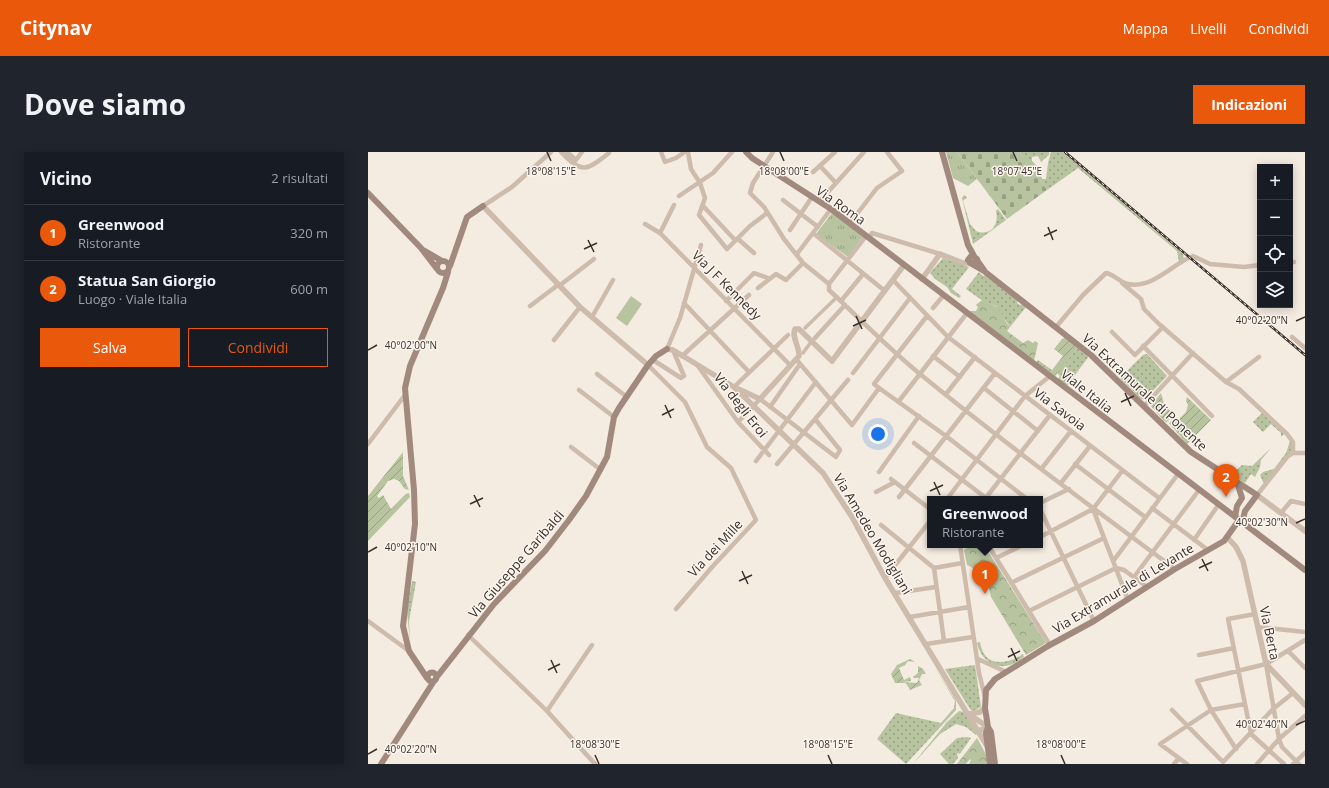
<!DOCTYPE html>
<html lang="it">
<head>
<meta charset="utf-8">
<style>
  :root { --surface:#171b24; --page:#20242c; --text:#f1f3f6; --muted:#9ea1a6; --line:#363941; --accent:#ea580c }
  body { margin:0; font-family:"Open Sans",sans-serif; background:var(--page); color:var(--text) }
  .controls { position:absolute; right:12px; top:12px; display:grid; overflow:hidden; border-radius:0px; box-shadow:0 2px 10px #0003 }
  .controls button { width:36px; height:36px; display:grid; place-items:center; padding:0; border:0; border-bottom:1px solid var(--line); background:var(--surface); color:var(--text); font:20px sans-serif }
  .you { position:absolute; left:510px; top:282px; width:14px; height:14px; margin:-10px; border:3px solid #fff; border-radius:50%; background:#1a73e8; box-shadow:0 0 0 6px #1a73e833 }
  .badge { display:grid; place-items:center; width:26px; height:26px; border-radius:50%; background:var(--accent); color:#fff; font-size:13px; font-weight:700 }
  .pin { position:absolute; translate:-50% -33px; filter:drop-shadow(0 1px 2px #0008) }
  .pin::after { content:''; position:absolute; top:21px; width:14px; height:12px; background:inherit; clip-path:polygon(0 0,100% 0,50% 100%) }
  .popup { position:absolute; left:559px; top:344px; width:116px; height:52px; box-sizing:border-box; display:grid; place-content:center; border-radius:0px; background:var(--surface); filter:drop-shadow(0 1px 3px #0005); font-size:13px; white-space:nowrap; color:var(--muted) }
  .popup b { font-size:15px; color:var(--text) }
  .popup::after { content:''; position:absolute; left:50%; top:100%; margin-left:-8px; border:8px solid transparent; border-top-color:var(--surface) }
  .list { margin:0; padding:0; list-style:none }
  h2 { display:flex; justify-content:space-between; align-items:center; height:52px; margin:0; padding:0 16px; font-size:17px }
  h2 small { font-size:13px; font-weight:400; color:var(--muted) }
  .list li { display:grid; grid-template-columns:26px 1fr auto; gap:12px; align-items:center; box-sizing:border-box; height:56px; padding:0 16px; border-top:1px solid var(--line) }
  .list b { display:block; font-size:15px; white-space:nowrap }
  .list p { margin:0; font-size:13px; white-space:nowrap; color:var(--muted) }
  .list em { font-size:13px; font-style:normal; color:var(--muted) }
  .actions { display:flex; gap:8px; padding:12px 16px }
  .actions a { flex:1; padding:9px 0; border:1px solid var(--accent); border-radius:0px; text-align:center; font-size:14px; color:var(--accent) }
  .actions .main { background:var(--accent); color:#fff }
  .icon { flex:none; width:22px; height:22px; fill:none; stroke:currentColor; stroke-width:2; stroke-linecap:round; stroke-linejoin:round }
  .map { position:relative; flex:none; width:937px; height:612px; overflow:hidden; border-radius:0px }
  header { display:flex; align-items:center; gap:24px; box-sizing:border-box; height:56px; padding:0 20px; background:var(--accent); color:#fff }
  header strong { font-size:19px }
  nav { display:flex; gap:22px; margin-inline-start:auto; font-size:14px }
  .intro { display:flex; align-items:center; justify-content:space-between; box-sizing:border-box; height:96px; padding:0 24px }
  h1 { margin:0; font-size:28px }
  .button { padding:10px 18px; border-radius:0px; background:var(--accent); color:#fff; font-size:14px; font-weight:700 }
  main { display:flex; gap:24px; padding:0 24px }
  aside { flex:1; background:var(--surface); border-radius:0px; box-shadow:0 2px 10px #0003 }
  .map>svg:first-child { display:block }
</style>
</head>
<body>
<header>
<strong>Citynav</strong>
<nav><a>Mappa</a><a>Livelli</a><a>Condividi</a></nav>
</header>
<div class="intro"><h1>Dove siamo</h1><a class="button">Indicazioni</a></div>
<main>
<aside>
<h2>Vicino<small>2 risultati</small></h2>
<ul class="list">
<li><span class="badge">1</span><div><b>Greenwood</b><p>Ristorante</p></div><em>320 m</em></li>
<li><span class="badge">2</span><div><b>Statua San Giorgio</b><p>Luogo · Viale Italia</p></div><em>600 m</em></li>
</ul>
<div class="actions"><a class="main">Salva</a><a>Condividi</a></div>
</aside>
<div class="map">
<svg width="937" height="612" viewBox="0 0 937 612">
  <defs>
    <pattern id="grass-dots" width="8" height="8" patternUnits="userSpaceOnUse"><rect width="8" height="8" fill="#b8c4a0"/><path d="M2 2h.1M6 6h.1" fill="none" stroke="#97a083" stroke-width="1.8" stroke-linecap="round"/></pattern>
    <pattern id="forest-crowns" width="20" height="18" patternUnits="userSpaceOnUse"><rect width="20" height="18" fill="#b8c4a0"/><path d="M2 6a3 3 0 1 1 6 0M12 15a3 3 0 1 1 6 0" fill="none" stroke="#97a083"/></pattern>
    <pattern id="cemetery-stones" width="16" height="16" patternUnits="userSpaceOnUse"><rect width="16" height="16" fill="#b8c4a0"/><path d="M2 7V4a2 2 0 0 1 4 0v3zM10 15v-3a2 2 0 0 1 4 0v3z" fill="#97a083"/></pattern>
    <pattern id="park-tufts" width="24" height="20" patternUnits="userSpaceOnUse"><rect width="24" height="20" fill="#b8c4a0"/><path d="M3 7l-1-3M5 7V3M7 7l1-3M15 17l-1-3M17 17v-4M19 17l1-3" fill="none" stroke="#97a083"/></pattern>
    <pattern id="garden-furrows" width="10" height="10" patternUnits="userSpaceOnUse"><rect width="10" height="10" fill="#b8c4a0"/><path d="M-1 1l2-2M0 10L10 0M9 11l2-2" fill="none" stroke="#97a083"/></pattern>
  </defs>
  <rect width="100%" height="100%" fill="#f4ebe1"/>
  <path fill="url(#grass-dots)" d="M652,0H681V3L673,10L670,4L664,5V9L669,14L664,18Z
    M683,0H695L815,102L816,108L811,110L809,99L710,16L679,38L666,20L671,18L674,27H678L680,11Z
    M596,43L599,45L595,49L602,72L608,79C624,85 631,72 628,59L630,57L638,68L605,92L594,46Z
    M575,106L601,115L584,137L593,144L591,146L583,141L579,135L567,127L562,121Z
    M611,120L615,124L617,123L650,148L649,151L652,153L655,152L658,155L642,175L628,154L615,149L598,137Z
    M710,195L721,204L699,234L690,227L692,224L689,221Z
    M779,202L799,224L776,248L772,246L752,226L775,203Z
    M894,261L923,289L924,298L896,332L892,323L895,320L906,317L918,301L922,289L916,282L913,285V281L903,272L895,280L885,270Z
    M903,296L893,308L892,315L887,325L883,322L877,331L862,322H864L874,313L884,314Z
    M44,429L48,430L41,469L42,489L39,460Z
    M612,490C616,516 638,513 655,502L656,505C652,508 647,511 642,513C626,518 612,506 609,491Z
    M607,513L613,555L605,559L602,557L577,517Z
    M566,514L588,549V558L538,612L509,587L528,561L573,571L586,556L587,549Z
    M591,559L596,560L609,582L608,583L598,575L588,572L572,582L545,612L579,570Z
    M599,585L603,586L592,602L589,601L590,606L585,612H581L572,602L589,586Z"/>
  <path fill="url(#forest-crowns)" d="M614,148C622,152 632,154 635,163C637,168 638,171 642,175L639,179L655,191L660,188L665,191L667,189L670,191L666,209L600,159H608L610,155L608,153Z
    M605,393H616L678,491L658,503L623,445L621,436L618,437L605,416L599,413L596,398Z
    M609,586C613,594 619,601 620,612H601L603,608L602,607L598,612H589Z"/>
  <path fill="url(#cemetery-stones)" d="M589,0H652L679,38L639,67Z"/>
  <path fill="url(#park-tufts)" d="M578,0H589L609,27L600,34L585,26Z
    M464,61L495,84L480,105L448,82Z"/>
  <path fill="url(#garden-furrows)" d="M697,185L710,195L687,224L668,210L670,208L684,218L695,204L686,197L694,187Z
    M793,241L796,252L795,254L797,257L799,255L805,263L799,270L796,269L783,254Z
    M819,245L843,268L819,292L801,271L807,265L811,267L818,260L820,253L818,249Z
    M35,300V324L41,338L37,337L31,329L26,327L20,329L9,344L11,346L15,343L23,357L38,342L41,341L42,345L0,389V344Z
    M542,507L547,510L540,509L537,513L531,516L536,528L542,525L543,529L534,530L549,531L551,526H546L545,525L550,521V514L555,517L558,522H554L551,528L554,533L542,538L538,531H527L523,522L529,513Z"/>
  <path fill="#b8c4a0" d="M263,144L274,152L259,174L248,166Z"/>
  <g fill="none" stroke-linecap="round" stroke-linejoin="round">
    <path stroke="#cdbbac" stroke-width="3.5" d="M437,176L469,145
      M435,201L443,190"/>
    <path stroke="#cdbbac" stroke-width="4.5" d="M193,0C214,22 218,19 241,1
      M199,0L208,8L214,0
      M293,0L297,10L308,6L317,0
      M320,0L323,17L332,31L337,46L331,63L359,97L382,74L399,61
      M405,0L385,31L382,41L396,55L416,87L435,111L461,132
      M452,14L468,31
      M445,20L467,0
      M311,44L345,21L364,0
      M415,48L450,75
      M451,50L496,0
      M115,54L144,35L183,0
      M336,55L367,88
      M482,71L509,36L534,19L519,0
      M277,72L292,81L422,213
      M422,78L444,45
      M292,81L306,53
      M445,81L517,139
      M501,86L504,81L572,102
      M370,87L386,101
      M429,102L463,57
      M922,110H926
      M525,128L580,185L791,346
      M754,131L773,147L776,157L791,172L858,230
      M461,132V138C491,166 520,196 552,222C635,290 721,353 807,417
      M461,132L498,84
      M191,134L226,107
      M390,136L408,122L418,128L435,111
      M358,149L386,121L400,126
      M473,149L495,122
      M316,151L381,220
      M162,154L190,133
      M565,156L575,144
      M224,165L245,128
      M688,175L715,143L738,121C746,122 751,130 760,132C785,137 804,112 825,104L842,112L876,115L892,113
      M744,180L767,203L795,175
      M924,185L937,196
      M447,186L477,153
      M186,188L212,155
      M775,194L844,264
      M299,197L312,166L333,93
      M314,204L381,143
      M565,204L592,225
      M891,205L858,230L871,237L919,282L925,290V301
      M428,207L484,273L511,236L506,232L559,164
      M285,208L313,226L316,224L305,198
      M280,213L317,250L339,295L363,316L388,368L345,414L308,457
      M330,214L370,270L401,303
      M485,221L542,146
      M229,222L259,245
      M366,235L420,183
      M511,236L578,284L659,347
      M616,236L670,279
      M211,238L246,265
      M578,242L607,205
      M531,249L599,161
      M776,254L825,201
      M402,255L432,212
      M370,270L392,247L468,305L472,298L447,267
      M546,291L618,346
      M0,292L37,243
      M203,295L233,318
      M388,309L448,230
      M409,312L480,228
      M707,312L777,365
      M674,316L703,279
      M511,320L551,264
      M523,327L562,357
      M693,331L722,294
      M508,340L527,330
      M889,343L920,304L925,301H937
      M531,345L627,221
      M579,347L657,244L682,224
      M617,347L682,263
      M672,351L701,337
      M784,356L840,398
      M672,357L726,469
      M725,357L760,448
      M913,361L923,349L937,352
      M513,373L566,416L576,489
      M672,385L725,357L754,319
      M826,388L851,352
      M592,393L611,521L617,545
      M620,393L682,493
      M628,406L655,393
      M746,408L810,322
      M566,416L594,411
      M766,425L831,338
      M517,426L562,369
      M643,431L736,386
      M527,441L568,435
      M661,459L748,416L756,418L779,435
      M887,462L860,467L883,582L916,612
      M542,465L601,455
      M0,469L41,499
      M890,475L937,480
      M100,483L179,559L227,612
      M558,492L605,485
      M920,499L937,516
      M831,503L866,496
      M610,507L636,519
      M898,512L911,587L914,595L931,612
      M804,558L855,610L905,557L925,541
      M179,559L224,493
      M868,597L843,558L829,529L898,512L937,488
      M806,612L811,606
      M819,612L792,592L843,558L877,552
      M889,612L911,587L937,564
      M925,612L937,601"/>
    <path stroke="#cdbbac" stroke-width="5.5" d="M115,54L212,155L280,213
      M554,127L572,102L595,111H602
      M299,197L305,198L366,235L392,247L431,204C432,196 423,184 427,177H431L464,209L536,113
      M366,235L455,321L484,365L517,426L619,594
      M889,343L937,379
      M859,385L868,395L875,409L898,512L937,553
      M600,562L612,560L617,556
      M602,563L620,575L610,579"/>
    <path stroke="#a18a7d" stroke-width="6" d="M378,0L384,6L463,57L937,418
      M574,0L600,93L606,104
      M0,41L53,96L69,117
      M57,99L74,109
      M609,107L605,112L600,108L603,104H606L616,118
      M69 115a6 6 0 1 1 12 0a6 6 0 1 1-12 0Z
      M602,111L616,119L723,203L823,300L889,343L877,359L875,367L871,368L856,389L807,417L726,469L680,494L627,527L618,538L617,556L620,575L623,580L627,612
      M82,114L99,65L115,54
      M867,365L869,354L874,346L869,330
      M59.5 525a4.5 4.5 0 1 1 9 0a4.5 4.5 0 1 1-9 0Z
      M59,526L41,499L35,474L47,372L46,338L37,236L42,214L75,136L80,120
      M68,526L126,452L177,399L201,368L218,344L239,305L246,265L251,256L280,213L288,204L299,197
      M620,575L618,581L622,612
      M13,612L66,529"/>
    <defs>
      <path id="rail" d="M697,0L937,203"/>
    </defs>
    <use href="#rail" stroke="#3b302b" stroke-width="2.5"/>
    <use href="#rail" stroke="#fbf5ee" stroke-width="1" stroke-dasharray="3" stroke-linecap="butt"/>
  </g>
  <path fill="none" stroke="#3b302b" stroke-width="1.5" d="M179,0L183,9M412,0L416,9M645,0L649,9M680,75L685,88M676,84L689,78M220,88L226,100M216,97L229,91M488,164L494,177M928,169L937,165M485,174L498,168M0,198L9,193M757,241L763,254M753,250L766,244M297,253L303,266M294,263L306,257M566,330L572,343M562,339L575,333M106,343L112,355M102,352L115,346M928,371L937,367M0,400L9,395M834,407L840,419M831,416L844,410M374,419L380,432M371,429L384,423M643,496L649,509M640,505L652,499M183,508L189,521M180,518L192,512M928,573L937,569M0,602L9,597M227,603L231,612M460,603L464,612M693,603L697,612"/>
  <g text-anchor="middle" dominant-baseline="central" stroke-width="3" stroke-linejoin="round" paint-order="stroke">
    <g font-size="13" fill="#3b302b" stroke="#fbf5ee">
      <text transform="translate(473 53) rotate(35)">Via Roma</text>
      <text transform="translate(359 133) rotate(45)">Via J F Kennedy</text>
      <text transform="translate(719 239) rotate(38)">Viale Italia</text>
      <text transform="translate(777 240) rotate(43)">Via Extramurale di Ponente</text>
      <text transform="translate(373 253) rotate(52)">Via degli Eroi</text>
      <text transform="translate(692 257) rotate(37)">Via Savoia</text>
      <text transform="translate(505 382) rotate(59)">Via Amedeo Modigliani</text>
      <text transform="translate(347 396) rotate(-47)">Via dei Mille</text>
      <text transform="translate(148 412) rotate(-49)">Via Giuseppe Garibaldi</text>
      <text transform="translate(755 436) rotate(-31)">Via Extramurale di Levante</text>
      <text transform="translate(902 481) rotate(78)">Via Berta</text>
    </g>
  </g>
  <g font-size="10" text-anchor="middle" fill="#3b302b" stroke="#fbf5ee" stroke-width="3" stroke-linejoin="round" paint-order="stroke">
    <text x="183" y="23">18°08'15"E</text>
    <text x="416" y="23">18°08'00"E</text>
    <text x="649" y="23">18°07'45"E</text>
    <text x="894" y="172">40°02'20"N</text>
    <text x="43" y="197">40°02'00"N</text>
    <text x="894" y="374">40°02'30"N</text>
    <text x="43" y="399">40°02'10"N</text>
    <text x="894" y="576">40°02'40"N</text>
    <text x="227" y="596">18°08'30"E</text>
    <text x="460" y="596">18°08'15"E</text>
    <text x="693" y="596">18°08'00"E</text>
    <text x="43" y="601">40°02'20"N</text>
  </g>
</svg>
<div class="controls">
<button>+</button>
<button>−</button>
<button><svg class="icon" aria-label="locate" viewBox="0 0 24 24"><circle cx="12" cy="12" r="6"/><path d="M12 2v4M12 18v4M2 12h4M18 12h4"/></svg></button>
<button><svg class="icon" aria-label="layers" viewBox="0 0 24 24"><path d="M12 4l9 5-9 5-9-5zM3 14l9 5 9-5"/></svg></button>
</div>
<div class="you"></div>
<div class="pin badge" style="left:617px;top:442px">1</div>
<div class="popup"><b>Greenwood</b>Ristorante</div>
<div class="pin badge" style="left:858px;top:345px">2</div>
</div>
</main>
</body>
</html>
